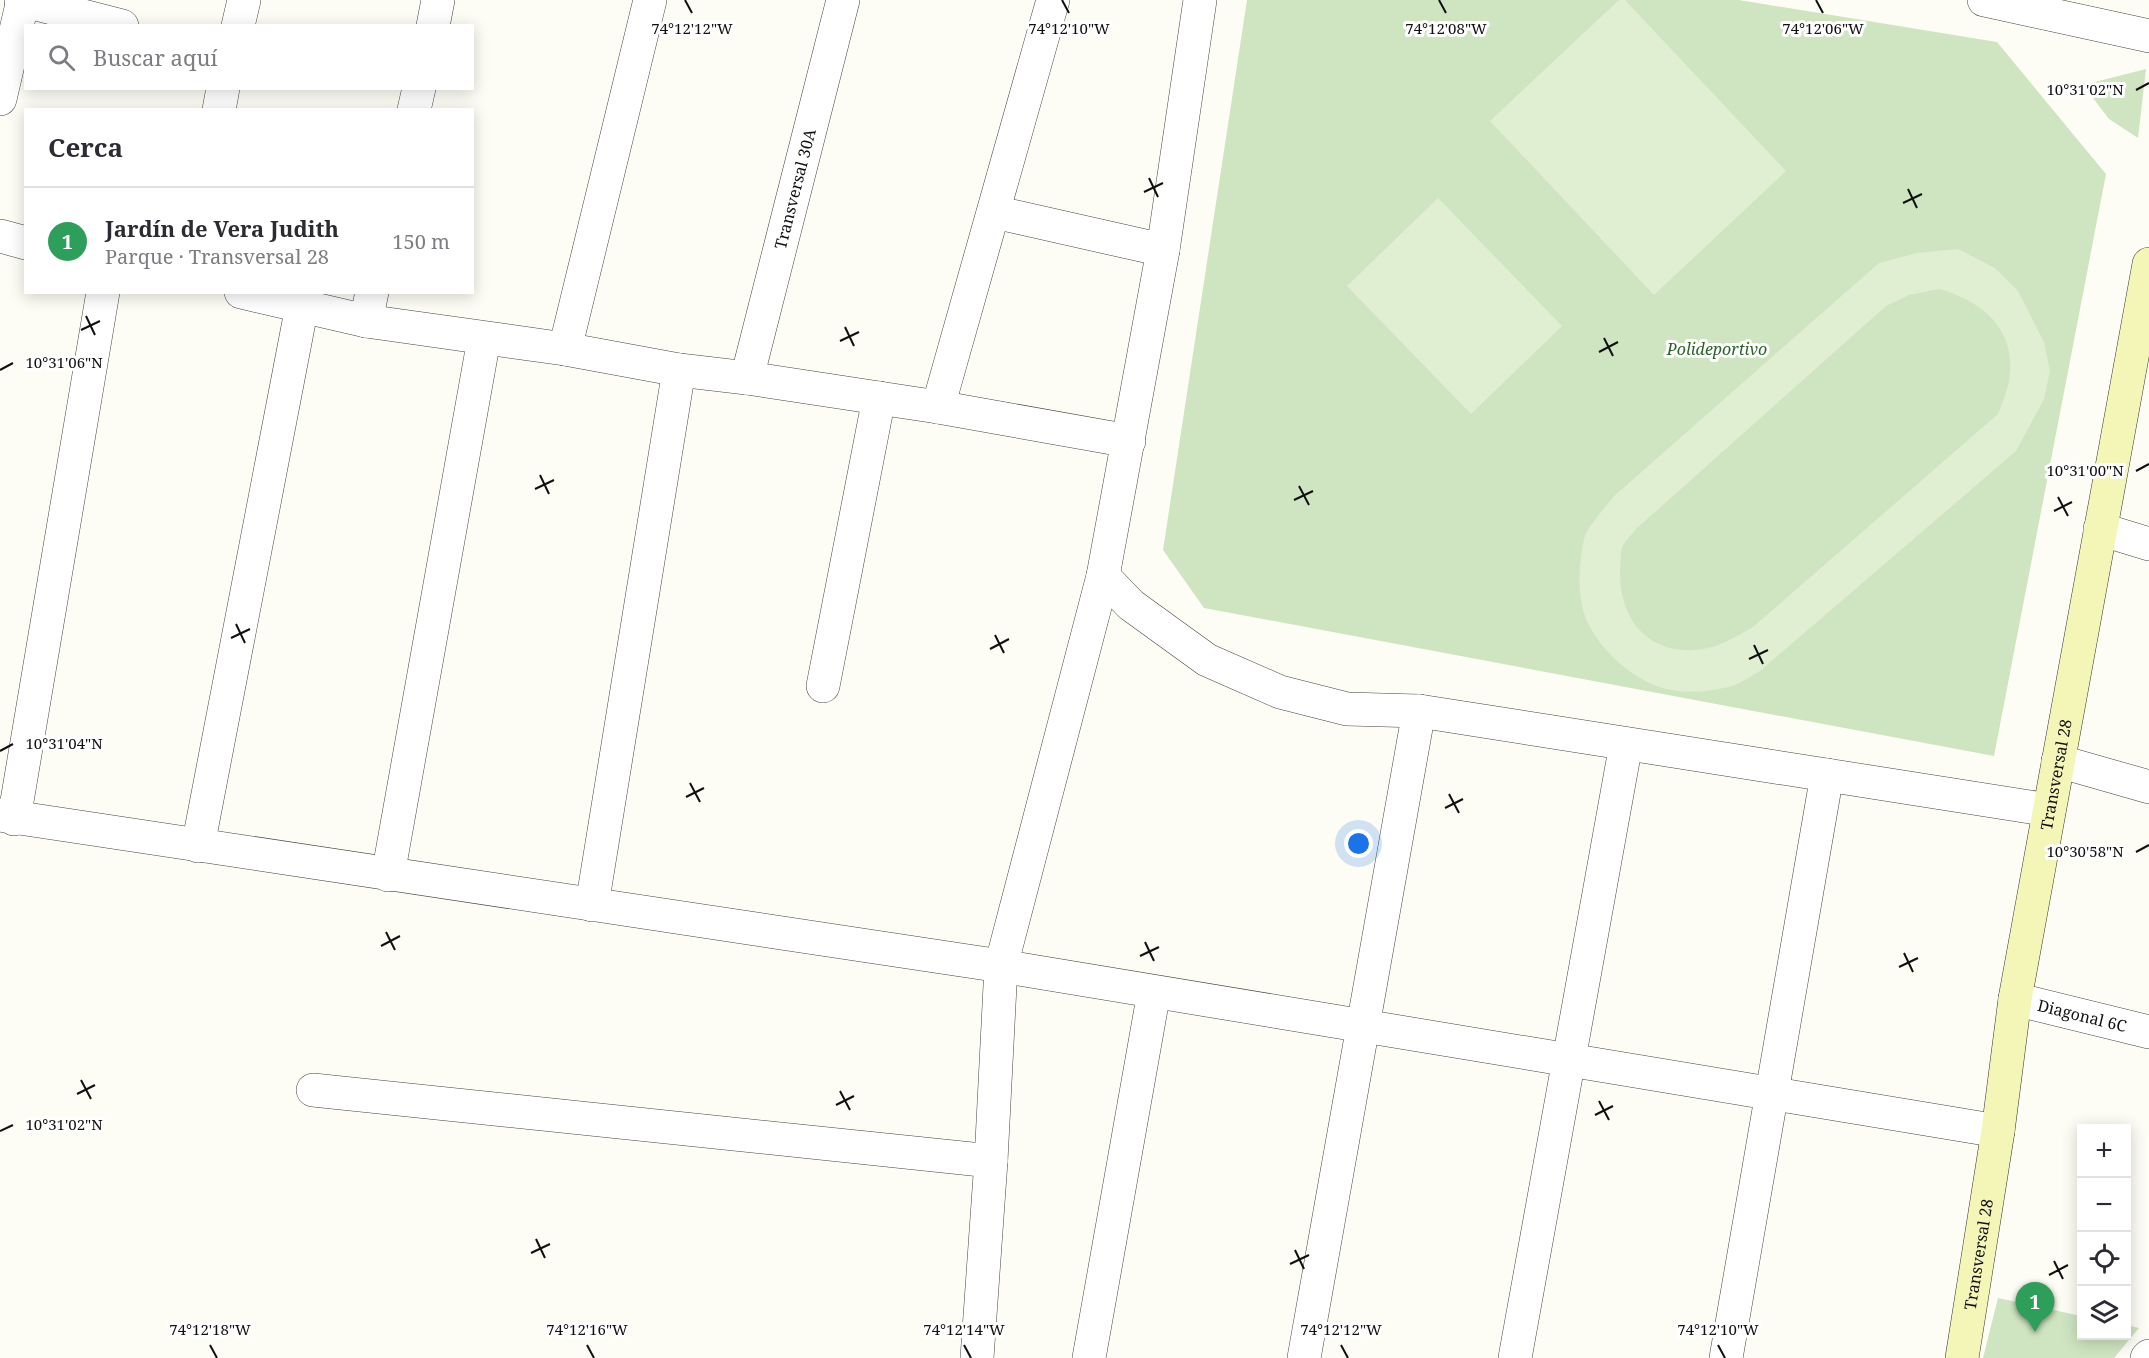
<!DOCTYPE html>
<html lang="es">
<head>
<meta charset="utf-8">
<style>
  :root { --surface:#fff; --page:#f2f2f3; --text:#2b2b33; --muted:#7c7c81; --line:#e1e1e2; --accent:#db2777 }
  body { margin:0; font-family:"Noto Serif",serif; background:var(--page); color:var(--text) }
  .controls { position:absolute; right:18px; bottom:18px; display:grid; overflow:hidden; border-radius:0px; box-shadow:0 3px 15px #0003 }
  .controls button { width:54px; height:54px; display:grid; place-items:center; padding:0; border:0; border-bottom:2px solid var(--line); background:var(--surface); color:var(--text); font:30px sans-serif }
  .you { position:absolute; left:1359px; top:844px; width:21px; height:21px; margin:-15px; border:4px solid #fff; border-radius:50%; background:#1a73e8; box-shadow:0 0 0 9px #1a73e833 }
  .badge { display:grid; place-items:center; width:39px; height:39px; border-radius:50%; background:var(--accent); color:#fff; font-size:20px; font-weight:700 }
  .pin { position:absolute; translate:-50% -50px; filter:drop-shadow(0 2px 3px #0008) }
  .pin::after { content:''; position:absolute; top:32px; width:21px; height:18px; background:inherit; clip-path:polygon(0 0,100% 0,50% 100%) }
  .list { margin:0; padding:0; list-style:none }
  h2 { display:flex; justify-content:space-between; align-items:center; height:78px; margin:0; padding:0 24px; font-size:26px }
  h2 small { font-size:20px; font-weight:400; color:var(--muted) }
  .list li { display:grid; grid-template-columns:39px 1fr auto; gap:18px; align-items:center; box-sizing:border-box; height:108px; padding:0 24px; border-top:2px solid var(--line) }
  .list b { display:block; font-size:22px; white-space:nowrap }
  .list p { margin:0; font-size:20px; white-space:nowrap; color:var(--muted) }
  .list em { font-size:20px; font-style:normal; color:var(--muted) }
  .icon { flex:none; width:33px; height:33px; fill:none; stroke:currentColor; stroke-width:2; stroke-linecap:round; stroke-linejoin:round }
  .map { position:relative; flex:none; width:2149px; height:1358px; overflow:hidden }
  .search { position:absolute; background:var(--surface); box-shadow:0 3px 15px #0003; left:24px; top:24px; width:450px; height:66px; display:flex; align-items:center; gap:15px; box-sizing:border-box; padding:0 21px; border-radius:0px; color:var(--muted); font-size:22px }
  .panel { position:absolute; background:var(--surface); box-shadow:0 3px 15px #0003; left:24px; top:108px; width:450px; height:186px; border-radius:0px }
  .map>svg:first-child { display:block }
</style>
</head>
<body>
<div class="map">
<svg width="2149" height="1358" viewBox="0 0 2149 1358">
  <rect width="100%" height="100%" fill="#fefdf5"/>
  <path fill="#cfe5c1" d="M1247,0H1739L1997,42L2106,174L1994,756L1204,608L1163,550Z
    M2146,69L2138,138L2109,119L2083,85Z
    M1998,1298L2081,1316L2082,1336H2126L2127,1325L2139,1328L2114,1358H1983Z"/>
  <path fill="#e0eed2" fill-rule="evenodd" d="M1619,0H1625L1786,171L1654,295L1490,121Z
    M1438,198L1562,326L1471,414L1347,286Z
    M1958,249L1995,268L2018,291L2044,342L2050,371L2044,399L2016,451L1760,671C1751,676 1741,683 1732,686C1714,691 1690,694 1672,690C1637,685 1597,649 1585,616C1577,594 1579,562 1584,539C1587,527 1605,508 1613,497L1879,263L1917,253ZM1939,289C1980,300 2014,327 2010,373C2009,387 2003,401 1998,414L1753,627C1734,638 1716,649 1694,650C1645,653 1619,616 1620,571C1621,564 1620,554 1622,548C1624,541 1632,535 1636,529L1886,306L1909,295Z"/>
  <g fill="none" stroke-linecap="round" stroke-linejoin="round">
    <defs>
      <g id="minor">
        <path d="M21,0L122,26"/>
        <path d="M1984,0L2149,36"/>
        <path d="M238,26L244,0"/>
        <path d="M433,26L438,0"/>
        <path d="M0,99L23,0"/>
        <path d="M219,110L223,88"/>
        <path d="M414,110L419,88"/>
        <path d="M994,212L1163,250"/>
        <path d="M0,236L26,243"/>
        <path d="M241,292L366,321L565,349L679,370L747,378L938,407L1129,441"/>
        <path d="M366,321L372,292"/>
        <path d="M565,349L650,0"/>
        <path id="s1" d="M747,378L843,0"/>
        <path d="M938,407L1053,0"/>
        <path d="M2100,529L2149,544"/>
        <path d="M1103,576L1131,605L1207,660L1280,692L1347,709L1419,711L2049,810"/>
        <path d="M823,686L879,398"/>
        <path d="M2058,761L2149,787"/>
        <path d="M0,815L1001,966L1998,1131"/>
        <path d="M14,819L103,292"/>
        <path d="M198,846L302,306"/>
        <path d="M388,875L484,339"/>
        <path d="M592,905L679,370"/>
        <path id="s2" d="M2015,999L2149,1032"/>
        <path d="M313,1090L991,1161"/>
        <path d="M977,1358L991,1161L1001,966L1103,576L1163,250L1200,0"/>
        <path d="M1089,1358L1154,992"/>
        <path d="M1304,1358L1419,711"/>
        <path d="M1515,1358L1626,744"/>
        <path d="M1726,1358L1827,775"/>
        <path d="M2147,1358L2149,1356"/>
      </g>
      <g id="secondary">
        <path id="s3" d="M1962,1358L1998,1131L2015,999L2149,264"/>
      </g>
    </defs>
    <use href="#minor" stroke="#434343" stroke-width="34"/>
    <use href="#secondary" stroke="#323232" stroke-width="34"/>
    <use href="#minor" stroke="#fff" stroke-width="33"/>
    <use href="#secondary" stroke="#f4f6b8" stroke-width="33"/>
  </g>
  <path fill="none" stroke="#101010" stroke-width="2" d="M685,0L692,13M1062,0L1069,13M1439,0L1446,13M1816,0L1823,13M2136,90L2149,83M1149,178L1158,197M1908,189L1917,208M1144,192L1163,183M1903,203L1922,194M86,316L95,335M845,327L854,346M81,330L100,321M1604,338L1613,356M840,341L859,332M1599,352L1618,342M0,370L13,363M2136,471L2149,464M540,475L549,494M1299,486L1309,505M535,489L554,480M2058,497L2068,516M1294,500L1313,491M2054,511L2072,502M236,624L245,643M995,635L1004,653M231,638L250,629M1754,645L1763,664M990,649L1009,639M1749,659L1768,650M0,751L13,744M690,783L700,802M1449,794L1459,813M686,797L704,788M1445,808L1463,799M2136,852L2149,845M386,932L395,950M1145,942L1154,961M381,946L400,936M1904,953L1913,972M1140,956L1159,947M1899,967L1918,958M81,1080L91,1099M840,1091L850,1110M77,1094L95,1085M1599,1101L1609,1120M836,1105L854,1096M1595,1115L1613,1106M0,1131L13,1125M536,1239L545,1258M1295,1250L1304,1269M531,1253L550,1244M2054,1261L2063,1279M1290,1264L1309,1255M2049,1275L2068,1265M210,1345L217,1358M587,1345L594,1358M964,1345L971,1358M1341,1345L1348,1358M1718,1345L1725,1358"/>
  <g text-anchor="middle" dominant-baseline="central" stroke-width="6" stroke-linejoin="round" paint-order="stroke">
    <g font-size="16" fill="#101010" stroke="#fff">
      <text stroke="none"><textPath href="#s1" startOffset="195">Transversal 30A</textPath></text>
      <text stroke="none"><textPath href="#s3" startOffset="591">Transversal 28</textPath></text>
      <text stroke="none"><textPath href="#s2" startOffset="69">Diagonal 6C</textPath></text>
      <text stroke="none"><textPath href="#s3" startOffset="105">Transversal 28</textPath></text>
    </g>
    <g font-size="16" font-style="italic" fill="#2b6127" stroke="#fff">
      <text x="1717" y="349">Polideportivo</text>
    </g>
  </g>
  <g font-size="15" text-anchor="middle" fill="#101010" stroke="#fff" stroke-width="6" stroke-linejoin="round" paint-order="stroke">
    <text x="692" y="34">74°12'12"W</text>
    <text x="1069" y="34">74°12'10"W</text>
    <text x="1446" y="34">74°12'08"W</text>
    <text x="1823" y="34">74°12'06"W</text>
    <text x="2085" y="95">10°31'02"N</text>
    <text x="64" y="368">10°31'06"N</text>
    <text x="2085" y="476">10°31'00"N</text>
    <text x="64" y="749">10°31'04"N</text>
    <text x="2085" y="857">10°30'58"N</text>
    <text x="64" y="1130">10°31'02"N</text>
    <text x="210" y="1335">74°12'18"W</text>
    <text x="587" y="1335">74°12'16"W</text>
    <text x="964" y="1335">74°12'14"W</text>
    <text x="1341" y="1335">74°12'12"W</text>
    <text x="1718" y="1335">74°12'10"W</text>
  </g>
</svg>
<div class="controls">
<button>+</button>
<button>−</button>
<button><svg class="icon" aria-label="locate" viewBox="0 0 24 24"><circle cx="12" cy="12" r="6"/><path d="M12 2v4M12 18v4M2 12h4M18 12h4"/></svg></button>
<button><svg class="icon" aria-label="layers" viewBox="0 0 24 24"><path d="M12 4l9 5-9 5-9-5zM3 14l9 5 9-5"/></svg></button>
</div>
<div class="you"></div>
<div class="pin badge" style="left:2035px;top:1332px;background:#2e9e5b">1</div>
<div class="search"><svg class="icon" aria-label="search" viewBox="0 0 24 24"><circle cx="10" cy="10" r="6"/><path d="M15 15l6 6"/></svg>Buscar aquí</div>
<section class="panel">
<h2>Cerca<small></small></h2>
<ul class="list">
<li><span class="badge" style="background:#2e9e5b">1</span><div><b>Jardín de Vera Judith</b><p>Parque · Transversal 28</p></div><em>150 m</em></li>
</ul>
</section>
</div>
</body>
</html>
